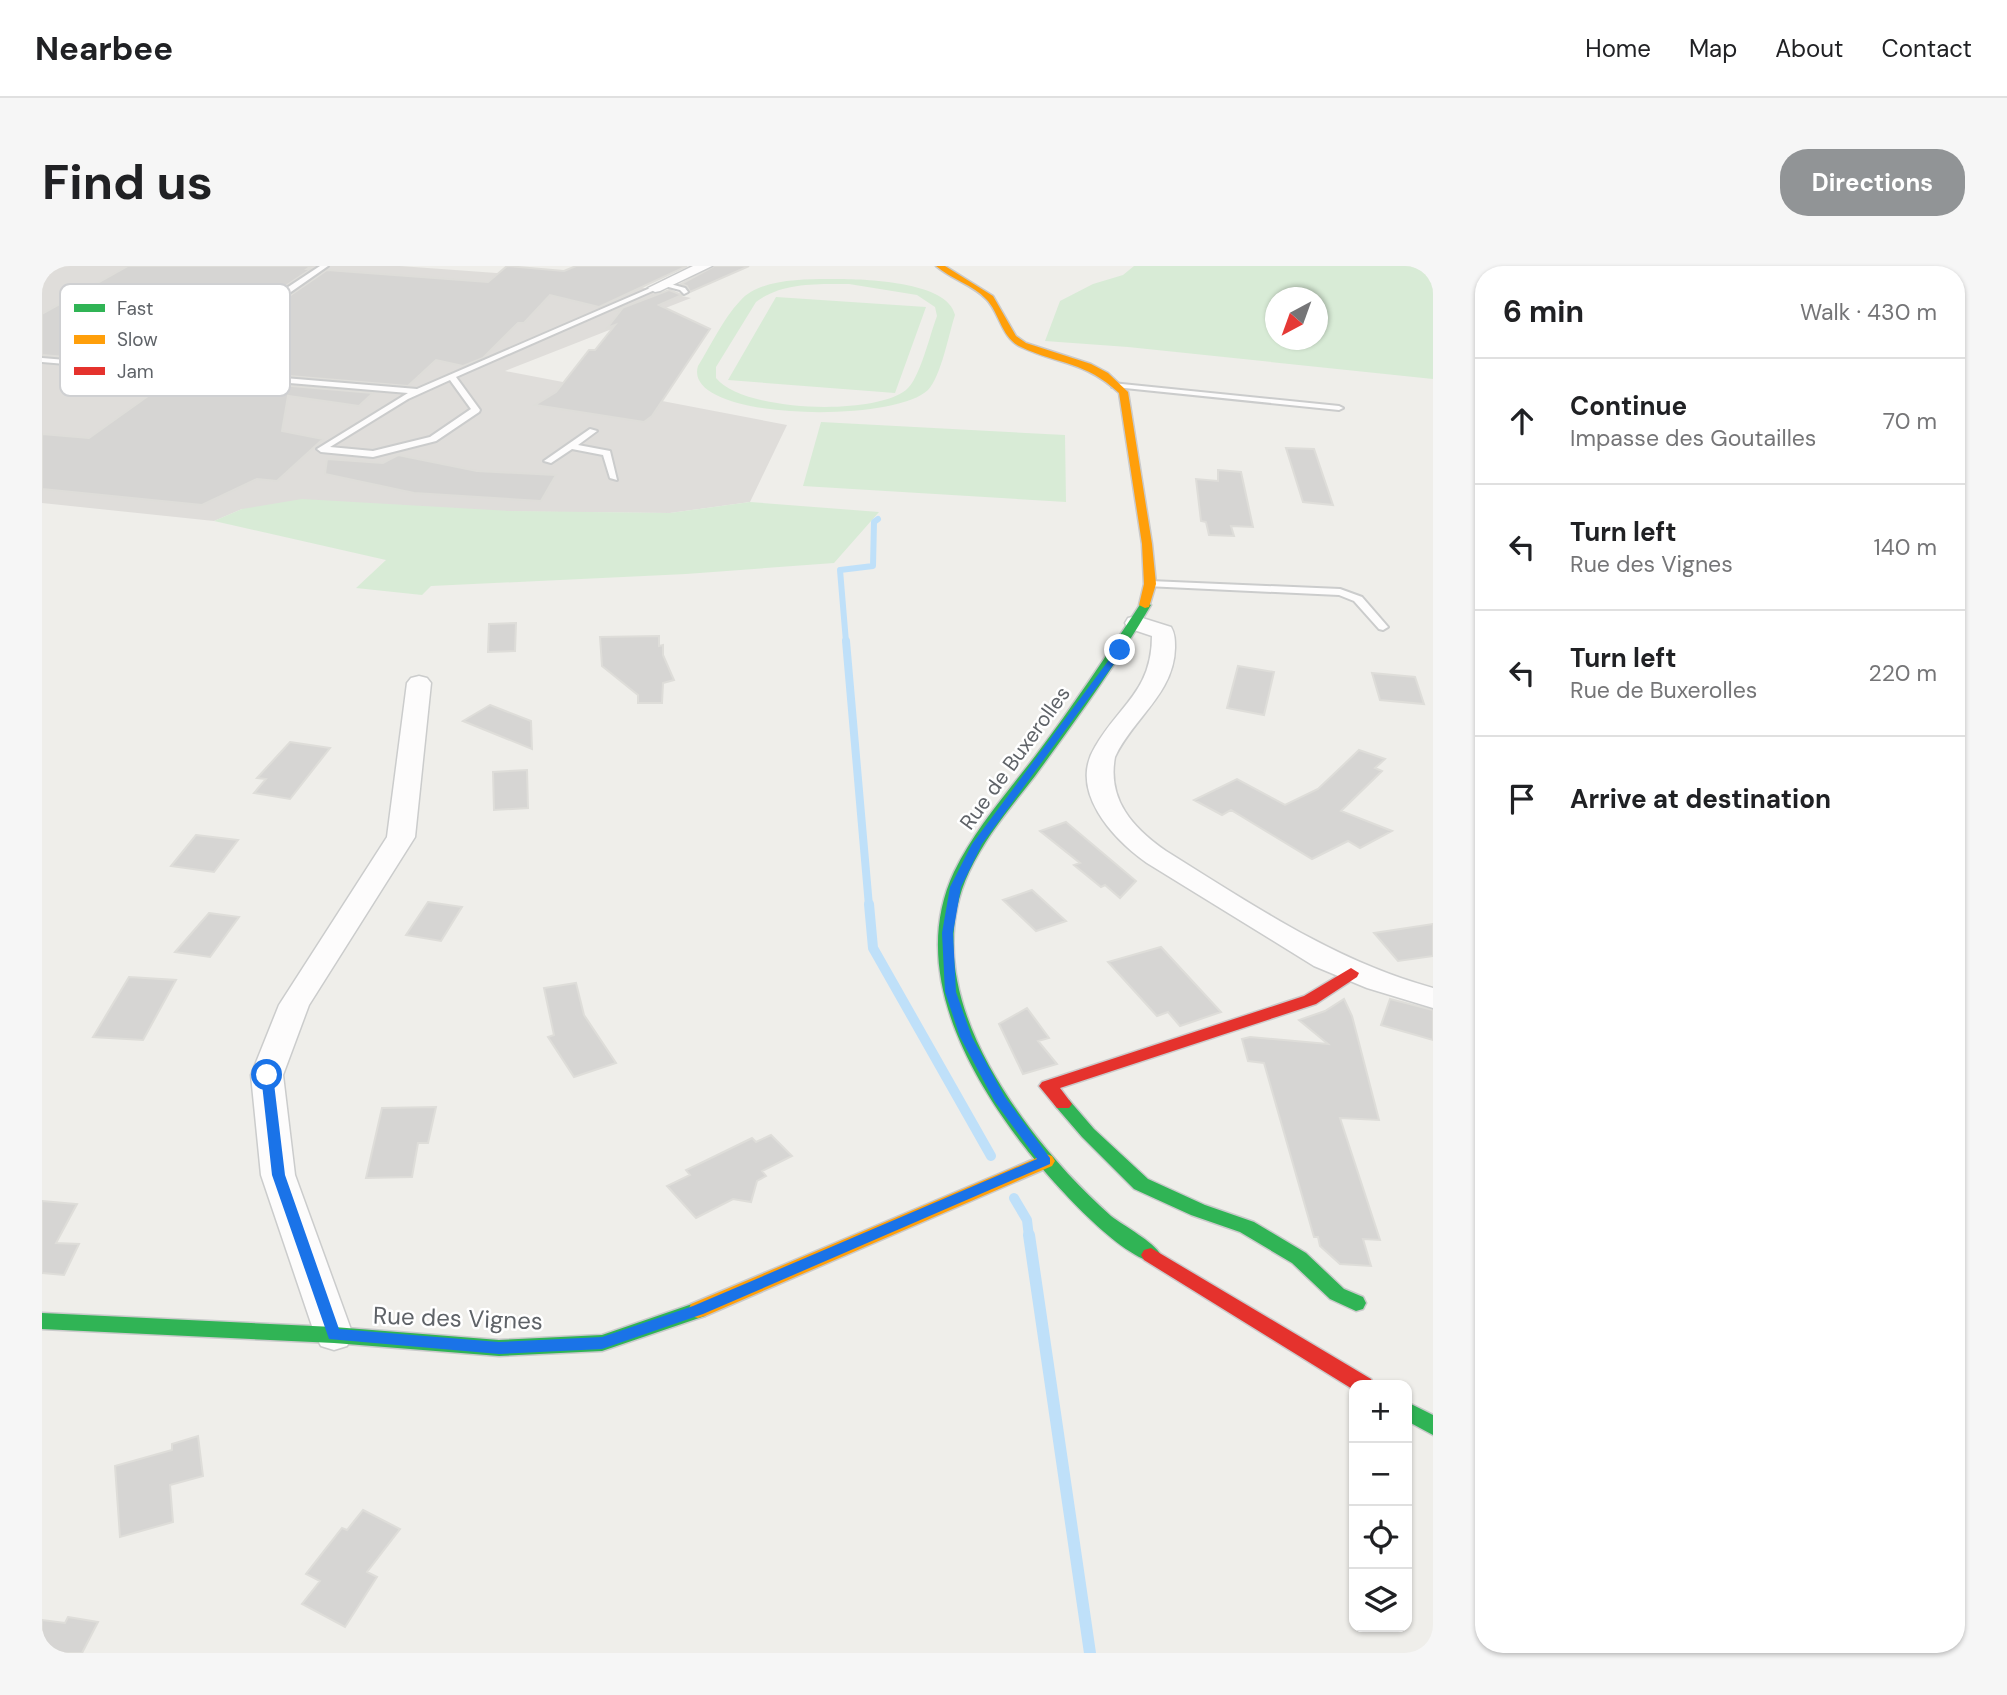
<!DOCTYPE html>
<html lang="en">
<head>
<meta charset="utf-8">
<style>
  :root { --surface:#fff; --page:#f6f6f6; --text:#202124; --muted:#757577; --line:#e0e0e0; --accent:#919496 }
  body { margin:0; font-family:"DM Sans",sans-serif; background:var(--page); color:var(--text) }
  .controls { position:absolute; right:21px; bottom:21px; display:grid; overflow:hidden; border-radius:14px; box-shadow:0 2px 5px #0004 }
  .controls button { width:63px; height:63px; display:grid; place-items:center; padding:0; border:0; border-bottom:2px solid var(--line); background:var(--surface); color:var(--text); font:35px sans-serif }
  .compass { position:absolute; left:1223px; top:21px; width:63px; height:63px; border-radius:50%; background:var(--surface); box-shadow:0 2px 5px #0004; rotate:221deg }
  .stop { position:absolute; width:21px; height:21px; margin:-16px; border:5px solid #1a73e8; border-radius:50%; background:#fff }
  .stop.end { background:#1a73e8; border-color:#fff; box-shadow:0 2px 7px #0008 }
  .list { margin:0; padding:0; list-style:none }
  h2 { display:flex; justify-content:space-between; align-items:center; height:91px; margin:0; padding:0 28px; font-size:30px }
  h2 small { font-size:23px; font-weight:400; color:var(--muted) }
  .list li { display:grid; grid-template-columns:46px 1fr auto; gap:21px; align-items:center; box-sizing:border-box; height:126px; padding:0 28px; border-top:2px solid var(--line) }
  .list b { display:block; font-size:26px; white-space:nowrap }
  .list p { margin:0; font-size:23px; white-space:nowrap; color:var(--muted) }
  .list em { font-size:23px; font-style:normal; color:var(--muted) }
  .icon { flex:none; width:38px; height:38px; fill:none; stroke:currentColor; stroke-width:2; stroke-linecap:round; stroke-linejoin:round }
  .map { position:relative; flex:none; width:1391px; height:1387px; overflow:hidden; border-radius:28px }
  header { display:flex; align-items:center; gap:42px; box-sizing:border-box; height:98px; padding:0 35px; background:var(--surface); border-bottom:2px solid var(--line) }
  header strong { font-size:33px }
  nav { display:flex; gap:38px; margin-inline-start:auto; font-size:24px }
  .intro { display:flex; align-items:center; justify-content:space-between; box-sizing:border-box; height:168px; padding:0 42px }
  h1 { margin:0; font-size:49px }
  .button { padding:18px 32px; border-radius:28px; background:var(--accent); color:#fff; font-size:24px; font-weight:700 }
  main { display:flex; gap:42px; padding:0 42px }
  aside { flex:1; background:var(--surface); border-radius:28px; box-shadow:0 2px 5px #0004 }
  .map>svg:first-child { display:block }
</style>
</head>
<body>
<header>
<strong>Nearbee</strong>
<nav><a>Home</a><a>Map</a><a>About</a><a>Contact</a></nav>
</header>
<div class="intro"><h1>Find us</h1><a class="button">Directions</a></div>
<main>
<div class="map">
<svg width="1391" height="1387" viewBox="0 0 1391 1387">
  <rect width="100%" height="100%" fill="#efeeea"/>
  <path fill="#dfddda" d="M0,0H358L575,16L649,32L463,105L745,159L708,236L628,247L200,243L172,255L0,237Z"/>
  <path fill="#d8ebd6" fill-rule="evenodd" d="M1092,0H1391V113L1086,81L1003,75L1018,35L1051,18L1081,9ZM1234,32H1276V74H1234Z
    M793,13C821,13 906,15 913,49C907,67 899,111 886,124C851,158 639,155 656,100C669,79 681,53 698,35C718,12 765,13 793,13ZM807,18L875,29L893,41L895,50C888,68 878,113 864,124C831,150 701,146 674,112V101L714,36C740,16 776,18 807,18Z
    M734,31L884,41L853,127L686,114Z
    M779,156L1023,169L1024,236L761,220Z
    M260,233L468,245L628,247L708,236L837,246L792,297L644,308L389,320L380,329L314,322L344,294L172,255L200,243Z"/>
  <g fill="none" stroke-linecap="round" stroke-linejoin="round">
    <path stroke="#bfe0f9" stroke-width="6" d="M804,376L798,304L831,300L832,256L836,253"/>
    <path stroke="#bfe0f9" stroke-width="8" d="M804,375L827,640"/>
    <path stroke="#bfe0f9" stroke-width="10" d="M827,638L831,682L949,890
      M972,932L985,954L987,971"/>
    <path stroke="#bfe0f9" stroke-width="12" d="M987,969L1048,1387"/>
  </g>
  <path fill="#d6d5d3" stroke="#deddd9" stroke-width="2" d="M86,0H269L265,3H269L227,31L206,34L87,22L80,26L83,30L206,44L234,39L285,4L446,16L465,0L522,5L534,0H645L557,41L508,29L482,57H476L441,92L421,100L394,94L366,120L0,89V48Z
    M672,0H707L648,26L645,20L639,18Z
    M627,24L640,29L617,39L668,63L610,150L602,156L493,139L514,126L547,84H553L573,59L565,62L579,44L572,45Z
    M134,110L331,127L317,140L246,130L240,165L281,173L235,215L215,213L160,239L0,223V168L47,172Z
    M1244,182L1272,183L1291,239L1261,236Z
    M356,189L435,205L514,209L499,235L372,227L283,208L285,193L341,197Z
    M1176,204L1199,206L1211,261L1189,260L1192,270L1167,269L1164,256L1159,255L1154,213L1176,215Z
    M474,357L473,385L446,386L447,358Z
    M617,370V380L621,379V389L632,414L621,417L620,437H596V429L560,400L558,371Z
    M1196,400L1232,406L1222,449L1185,442Z
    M1330,407L1373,411L1382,438L1338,434Z
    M448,439L489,455L490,483L421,455Z
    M248,476L288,482L248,533L212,527L224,513L215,512Z
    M1317,484L1343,493L1333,502L1340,505L1299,545L1350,565L1318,582L1306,575L1270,593L1189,544L1180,549L1152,534L1195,513L1243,539L1276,523Z
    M485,504L486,542L452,544L451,506Z
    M1024,556L1094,615L1078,632L1063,619L1059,621L1032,599L1038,597L998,565Z
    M154,569L196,574L172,606L129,600Z
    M990,624L1024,655L994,665L961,634Z
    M386,636L420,641L399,675L364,669Z
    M167,647L197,651L168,691L133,686Z
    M1391,658V690L1356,695L1332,667Z
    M1119,681L1179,746L1138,760L1126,746L1115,750L1066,696Z
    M87,711L134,714L101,774L51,771Z
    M534,717L542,749L574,797L532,811L506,771L512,769L502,722Z
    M1302,733L1310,750L1337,854L1298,852L1338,974L1321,973L1329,1000L1298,998L1278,980L1276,971H1272L1222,797L1206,795L1200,773L1208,771L1286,778L1257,754L1283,745Z
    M1348,733L1391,744V774L1339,759Z
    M985,742L1007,772L996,775L1015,798L981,808L957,758Z
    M394,841L386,877H376L370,911L324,912L340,842Z
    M729,869L750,890L720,905L724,910L715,915L709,936L691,933L654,952L625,920L648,909L644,904L663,895L710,872L714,876Z
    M0,935L35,938L14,977L37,978L22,1009L0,1007Z
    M156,1170L161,1210L128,1219L131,1256L78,1271L73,1200L130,1184V1178Z
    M321,1244L358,1263L325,1306L335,1311L303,1361L260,1338L278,1315L264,1308L300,1262L305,1264Z
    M26,1351L56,1356L40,1387H0V1354L23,1357Z"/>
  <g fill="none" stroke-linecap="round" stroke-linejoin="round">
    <defs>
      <path id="lane" d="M278,0H286L233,37L206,41L83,27L87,25L206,37L228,33Z
        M621,16L643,22L646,26L642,28L638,24L619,19Z
        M613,20L615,23L414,111L438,144L437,146L394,175L331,191L279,186L275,183L366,127L0,96V92L375,123ZM408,114L429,143L388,171L331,185L288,181L366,133Z
        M1070,117L1297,140L1301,142L1297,144L1073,121H1070Z
        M548,163L555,165L536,179L568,185L575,214L568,212L561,189L530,183L509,197L502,195Z
        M1108,315L1298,323L1320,331L1346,361L1341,364L1337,363L1312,335L1297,329L1104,320L1103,318Z"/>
      <path id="street" d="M651,0H670L618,25L613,26L606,22Z
        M1094,350L1129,361C1133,368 1133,374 1133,382C1132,428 1091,452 1073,491C1065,534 1091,562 1124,585C1209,638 1294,696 1391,722V742L1325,722L1272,700L1105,597C1071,573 1026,525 1053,481C1077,439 1110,425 1110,370L1086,362L1083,357L1086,352Z
        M377,410L385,412L389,417L373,571L267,739L241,809L253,909L311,1069L305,1080L292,1084L279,1080L273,1069L219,909L209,809L237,739L345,571L365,417L369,412Z"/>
      <path id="fast" d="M1103,336L1109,339C1074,399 1034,454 993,510C969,541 944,570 927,606C886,694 933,789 987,861C1011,893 1039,923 1069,950C1082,960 1112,976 1119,989L1116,994L1109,996C1068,983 1001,906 975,871C920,797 869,698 912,606C933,563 965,527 994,489C1031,440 1065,389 1099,337Z
        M1021,832L1027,834L1052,863L1106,913L1163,939L1212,956L1264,987L1302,1023L1321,1031L1324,1037L1321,1043L1314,1045L1288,1033L1250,997L1198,966L1149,949L1092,923L1040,871L1015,842L1012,838L1015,834Z
        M656,1036L663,1038L666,1044L663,1050L560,1085L457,1090L292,1077L0,1063V1047L292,1061L457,1074L560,1069Z
        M1365,1136L1391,1149V1169L1365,1155Z"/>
      <path id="slow" d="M894,0H903L951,30L974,70L984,77L1049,98L1066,107L1086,126L1110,278L1114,318L1107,341L1103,342L1097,339L1102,318L1100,278L1077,127C1043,95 1017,99 979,81C959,72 958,47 944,33C931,19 909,13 894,0Z
        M1004,888L1010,890L1013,895L1010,900L663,1050L656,1052L649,1050L646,1044L649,1038Z"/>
      <path id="jam" d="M1309,702L1317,707L1315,711L1274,738L1018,822L1030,838L1027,842H1015L997,820L1000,816L1262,730Z
        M1109,982L1329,1113L1332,1119H1312V1124L1102,994L1099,989L1102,984Z"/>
    </defs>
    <use href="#lane" stroke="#cbcccc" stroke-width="4"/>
    <use href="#street" stroke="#cbcccc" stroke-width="3"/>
    <use href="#fast" stroke="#cacacb" stroke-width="3"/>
    <use href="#slow" stroke="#cacacb" stroke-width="3"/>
    <use href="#jam" stroke="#cacacb" stroke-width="3"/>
    <use href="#lane" fill="#fdfcfc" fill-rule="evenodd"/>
    <use href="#street" fill="#fdfcfc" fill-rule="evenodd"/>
    <use href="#fast" fill="#30b455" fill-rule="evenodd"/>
    <use href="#slow" fill="#ff9f0a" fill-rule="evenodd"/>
    <use href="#jam" fill="#e5322d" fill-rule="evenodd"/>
  </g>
  <path fill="#1a73e8" d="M1075,383L1082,384L940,578L919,621L911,667L914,726L930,771L963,831L1008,892V898L661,1048L560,1083L457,1088L287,1073L230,909L219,809L225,805L231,809L243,909L297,1063L457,1076L560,1071L651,1040L995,893L953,836L918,771L903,726L900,667L908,621L930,578Z"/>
  <g text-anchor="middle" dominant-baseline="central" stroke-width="5" stroke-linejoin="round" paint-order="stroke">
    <g font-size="21" fill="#5f6368" stroke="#fff">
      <text transform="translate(973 492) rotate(-54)">Rue de Buxerolles</text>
    </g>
    <g font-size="24" fill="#5f6368" stroke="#fff">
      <text transform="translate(416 1052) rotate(2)">Rue des Vignes</text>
    </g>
  </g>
  <rect x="18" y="18" width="230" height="112" rx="10" fill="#fff" stroke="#cfd0d2" stroke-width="2"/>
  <rect x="32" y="38" width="31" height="8" fill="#30b455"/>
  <rect x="32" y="69" width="31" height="9" fill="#ff9f0a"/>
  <rect x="32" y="101" width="31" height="8" fill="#e5322d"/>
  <g font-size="19" fill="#5f6368">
    <text x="75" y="49">Fast</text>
    <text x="75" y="80">Slow</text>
    <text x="75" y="112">Jam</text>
  </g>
</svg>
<div class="controls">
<button>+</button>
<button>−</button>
<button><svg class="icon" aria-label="locate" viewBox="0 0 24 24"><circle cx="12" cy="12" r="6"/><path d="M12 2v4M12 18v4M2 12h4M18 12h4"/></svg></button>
<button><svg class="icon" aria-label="layers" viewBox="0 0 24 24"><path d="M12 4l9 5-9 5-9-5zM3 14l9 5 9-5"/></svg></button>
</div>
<svg class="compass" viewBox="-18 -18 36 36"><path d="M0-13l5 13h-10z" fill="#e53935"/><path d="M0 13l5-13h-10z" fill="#757577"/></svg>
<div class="stop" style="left:225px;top:809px"></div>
<div class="stop end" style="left:1078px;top:384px"></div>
</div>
<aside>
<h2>6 min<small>Walk · 430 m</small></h2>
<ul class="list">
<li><svg class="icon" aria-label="ahead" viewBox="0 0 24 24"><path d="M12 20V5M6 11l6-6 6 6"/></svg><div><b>Continue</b><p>Impasse des Goutailles</p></div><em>70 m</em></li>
<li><svg class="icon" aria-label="left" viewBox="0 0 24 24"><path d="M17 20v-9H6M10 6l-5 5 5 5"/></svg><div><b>Turn left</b><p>Rue des Vignes</p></div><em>140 m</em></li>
<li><svg class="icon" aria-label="left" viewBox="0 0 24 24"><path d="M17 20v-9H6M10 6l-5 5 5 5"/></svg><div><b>Turn left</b><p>Rue de Buxerolles</p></div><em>220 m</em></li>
<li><svg class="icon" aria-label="arrive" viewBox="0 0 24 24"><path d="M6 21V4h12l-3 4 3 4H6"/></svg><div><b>Arrive at destination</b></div></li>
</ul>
</aside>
</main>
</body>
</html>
